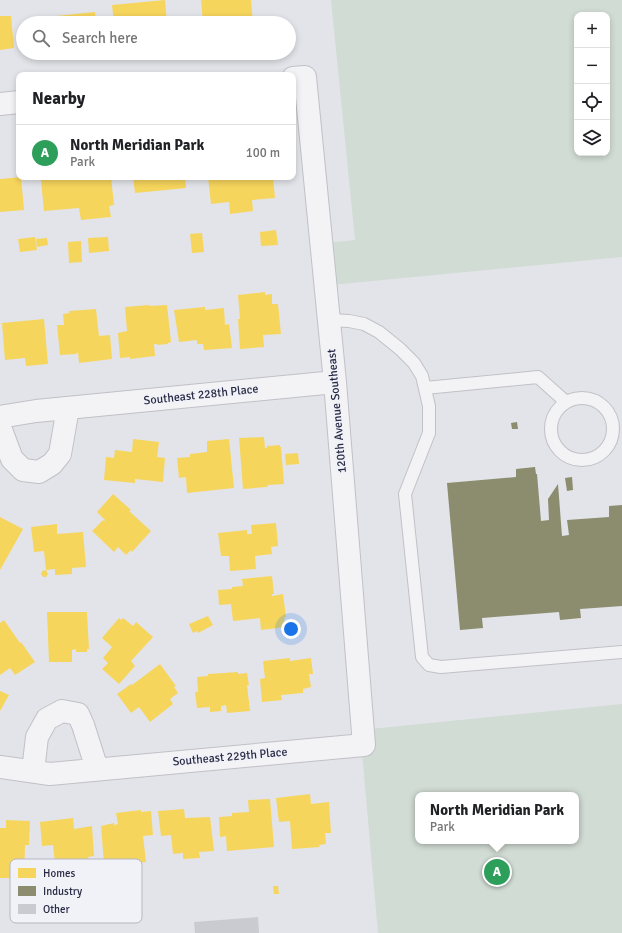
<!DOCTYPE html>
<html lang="en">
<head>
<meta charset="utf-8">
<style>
  :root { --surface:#fff; --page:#f2f2f2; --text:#202124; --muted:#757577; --line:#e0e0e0; --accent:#0b8043 }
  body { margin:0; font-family:Signika,sans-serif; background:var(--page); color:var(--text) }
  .controls { position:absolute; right:12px; top:12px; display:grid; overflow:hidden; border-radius:8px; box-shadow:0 2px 6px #0003 }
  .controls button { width:36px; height:36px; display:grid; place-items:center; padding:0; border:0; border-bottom:1px solid var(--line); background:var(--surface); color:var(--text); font:20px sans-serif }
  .you { position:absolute; left:291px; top:629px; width:14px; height:14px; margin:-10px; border:3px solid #fff; border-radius:50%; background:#1a73e8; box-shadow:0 0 0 6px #1a73e833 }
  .badge { display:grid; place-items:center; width:26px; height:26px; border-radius:50%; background:var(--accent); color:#fff; font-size:13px; font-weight:700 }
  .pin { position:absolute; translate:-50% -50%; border:2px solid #fff; box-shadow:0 1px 4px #0006 }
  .popup { position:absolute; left:415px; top:792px; width:164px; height:52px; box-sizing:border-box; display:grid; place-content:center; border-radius:8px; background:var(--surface); filter:drop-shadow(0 1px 3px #0005); font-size:13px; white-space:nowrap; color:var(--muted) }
  .popup b { font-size:15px; color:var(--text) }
  .popup::after { content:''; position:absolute; left:50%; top:100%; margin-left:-8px; border:8px solid transparent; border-top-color:var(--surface) }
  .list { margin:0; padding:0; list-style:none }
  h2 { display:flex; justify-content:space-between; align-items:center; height:52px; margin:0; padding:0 16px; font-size:17px }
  h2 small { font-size:13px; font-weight:400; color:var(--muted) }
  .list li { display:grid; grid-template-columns:26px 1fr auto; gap:12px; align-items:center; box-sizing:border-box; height:56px; padding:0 16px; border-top:1px solid var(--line) }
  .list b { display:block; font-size:15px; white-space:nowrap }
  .list p { margin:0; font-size:13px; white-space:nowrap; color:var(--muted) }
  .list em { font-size:13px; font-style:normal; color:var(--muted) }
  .icon { flex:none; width:22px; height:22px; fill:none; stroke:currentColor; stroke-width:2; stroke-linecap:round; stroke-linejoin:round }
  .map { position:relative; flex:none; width:622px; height:933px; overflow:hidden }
  .search { position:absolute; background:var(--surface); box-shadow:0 2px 6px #0003; left:16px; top:16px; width:280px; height:44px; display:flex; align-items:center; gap:10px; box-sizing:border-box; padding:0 14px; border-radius:22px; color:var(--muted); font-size:15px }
  .panel { position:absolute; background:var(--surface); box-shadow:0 2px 6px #0003; left:16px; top:72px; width:280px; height:108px; border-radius:8px }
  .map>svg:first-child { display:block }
</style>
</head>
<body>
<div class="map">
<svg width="622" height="933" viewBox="0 0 622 933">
  <rect width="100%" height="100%" fill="#e3e4e9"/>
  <path fill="#d1dcd4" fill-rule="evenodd" d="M331,0H622V257L321,286L317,244L355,240ZM577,15H607V153H577Z
    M622,704V933H378L360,730ZM418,795H576V841H418Z"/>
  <path fill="#f6d55c" d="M165,0L167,23H114L112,5Z
    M201,0H251L253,23H203Z
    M95,12L96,23H27V19Z
    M0,16H11L14,48L0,50Z
    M20,27H23V49H20Z
    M21,177L24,210L0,212V179Z
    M66,177H111L114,205L109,206L111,217L81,220L79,208L44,211L41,180Z
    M133,177H185L186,188L135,193Z
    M208,177H273L275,198L252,200L253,211L230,214L229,202L211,204Z
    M276,230L278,245L261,246L260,232Z
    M202,233L204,252L192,253L190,234Z
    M35,237L37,250L20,252L18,239Z
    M108,237L109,251L89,253L88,238Z
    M47,238L48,245L37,247L36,239Z
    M81,241L82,262L69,263L68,242Z
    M265,292V295L272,294V304H278L281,334L263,335L264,347L240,349L238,319H240L238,295Z
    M149,305V306L167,305L171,342L168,343V344L157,345V344H154L155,356L130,359V357L120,358L118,333L127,331L125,307Z
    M205,307V310L224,308L225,325L229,324L232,348L204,350L203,344H197V340L179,342L174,310Z
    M96,309L99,336L110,335L112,359L79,363L78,352L76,354L60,355L57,325H64L63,314L69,313V311Z
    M44,319L48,364L26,366L25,358L5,360L2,323Z
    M264,437L265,448H267V446L280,445V447H281L284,484L268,485L267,487L243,489L239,438Z
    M133,439L159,442L157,457L165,458L163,482L135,479V483L104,480L106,457L114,458L115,450L132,452Z
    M229,439L234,488L187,493L186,477L179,478L177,458L190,457V454L207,452V441Z
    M298,453L299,464L286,465L285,454Z
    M113,494L131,510L129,511L151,531L132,552L131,550L126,555L118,547L114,552L92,531L103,520L104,521L105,520L97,512Z
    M0,517L23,529L0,570Z
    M276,523L278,546L271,547L272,554L255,556L256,569L230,571L229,556H221L218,533L247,530V534H252L251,525Z
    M57,524V534L83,532L86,567L72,568V574L55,575V569L46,570L44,551L34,552L31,527Z
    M46,570L48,574L46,577H43L41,574L42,571Z
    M272,576L274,594H272V596L283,594L286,617L284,618L285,627L261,630L260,618L233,621L231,604L219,605L218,590L232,589V587L243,586L242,579Z
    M47,612H87L89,649H87V652H76V649L72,650V662H49Z
    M208,616L213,625L198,633L197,631L193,633L189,624Z
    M119,618L121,620L123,618L133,626L136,622L153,637L131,661L135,666L119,684L102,669L108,663L103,658L112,647L102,638Z
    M4,620L20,643L21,642L35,662L15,675L10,668L0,675V623Z
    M290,658V661L311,658L313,674H309L311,687L303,689V693L281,695L282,700L262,702L260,679L265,678L263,661Z
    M160,664L176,686L174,687L178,693L170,699L173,704L150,722L139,707L131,713L117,694L131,684L132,685Z
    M238,672V674L247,673L249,685H247L250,711L227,713L226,705L221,706V711L210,712V707L197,708L195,692H198L197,677L208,676V674Z
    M0,691L9,695L0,711Z
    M310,794L311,804L329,802L331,833H325L326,844L319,845L320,847L292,849L290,821L279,822L276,798Z
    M270,799L274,847L227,851L226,836L220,837L219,817L232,816V813L249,812L248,800Z
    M184,809L185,818L210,817L214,851L199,852L200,858L183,859V853L173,854L171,835L161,836L158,811Z
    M141,810V812L151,811L153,835L143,836L146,862L122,864V862L104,864L101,826L114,823V825L118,824L116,813Z
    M73,818L74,829L92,826L94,856L88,857L89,868H83V870L56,872L53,845L42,846L40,822Z
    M6,820L30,821L29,845H25L24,878H0V828H6Z
    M23 882a5 5 0 1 1 10 0a5 5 0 1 1-10 0Z
    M273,886H278L279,894H274Z"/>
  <path fill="#8c8c6e" d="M517,422L518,429H512L511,423Z
    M535,467L536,474H537L541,521L549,520L548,499L558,484L562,536L569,535L567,520L609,517V506L622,505V606L580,609L581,618L560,620L559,612L482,618L483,628L460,630L447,483L516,477V469Z
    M572,477L573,490L567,491L565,478Z"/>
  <path fill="#cacbd1" d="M258,917L259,933H195L194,922Z"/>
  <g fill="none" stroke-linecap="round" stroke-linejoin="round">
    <defs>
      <path id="lane" d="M329,320L349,321L364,324L379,332L400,349L414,363L422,376L429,406V433L405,494L422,657L429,665L441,667L622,652
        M425,388L538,377L566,402
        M551 429a31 31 0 1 1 62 0a31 31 0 1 1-62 0Z"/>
      <path id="street" d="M0,104L19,102
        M0,417L36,411L335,382
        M0,427L12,459L23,470L39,472L52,464L60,454L68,408
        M0,767L50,774L364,745L335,382L305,77L293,78
        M33,771L37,737L47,719L62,711L78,714L83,725L97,769"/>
    </defs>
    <use href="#lane" stroke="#c0c1c7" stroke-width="14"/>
    <use href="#street" stroke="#c0c1c7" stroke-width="24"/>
    <use href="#lane" stroke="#f3f3f5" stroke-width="12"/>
    <use href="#street" stroke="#f3f3f5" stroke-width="22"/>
  </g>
  <g text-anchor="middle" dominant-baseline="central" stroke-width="4" stroke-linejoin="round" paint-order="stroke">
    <g font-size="12" fill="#282a44" stroke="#f1f2f8">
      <text transform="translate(201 395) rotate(-6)">Southeast 228th Place</text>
      <text transform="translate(337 411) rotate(-95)">120th Avenue Southeast</text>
      <text transform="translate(230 757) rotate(-5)">Southeast 229th Place</text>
    </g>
  </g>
  <rect x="10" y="859" width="132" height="64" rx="6" fill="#f1f2f8" stroke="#b5b6c2" stroke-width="1"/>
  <rect x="18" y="868" width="18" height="10" fill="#f6d55c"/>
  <rect x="18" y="886" width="18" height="10" fill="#8c8c6e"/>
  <rect x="18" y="904" width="18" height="10" fill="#cacbd1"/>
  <g font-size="11" fill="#282a44">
    <text x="43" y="877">Homes</text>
    <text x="43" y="895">Industry</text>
    <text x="43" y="913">Other</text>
  </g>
</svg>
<div class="controls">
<button>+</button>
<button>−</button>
<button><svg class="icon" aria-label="locate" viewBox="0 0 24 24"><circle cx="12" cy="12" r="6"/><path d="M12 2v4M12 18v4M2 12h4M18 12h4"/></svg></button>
<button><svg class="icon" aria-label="layers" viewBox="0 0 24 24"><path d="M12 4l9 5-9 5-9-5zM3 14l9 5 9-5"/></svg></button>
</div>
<div class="you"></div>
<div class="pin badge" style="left:497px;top:872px;background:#2e9e5b">A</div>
<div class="popup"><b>North Meridian Park</b>Park</div>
<div class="search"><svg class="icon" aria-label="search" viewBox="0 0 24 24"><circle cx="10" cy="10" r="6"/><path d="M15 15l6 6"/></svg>Search here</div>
<section class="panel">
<h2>Nearby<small></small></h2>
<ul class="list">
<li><span class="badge" style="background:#2e9e5b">A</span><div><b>North Meridian Park</b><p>Park</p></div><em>100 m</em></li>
</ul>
</section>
</div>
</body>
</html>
